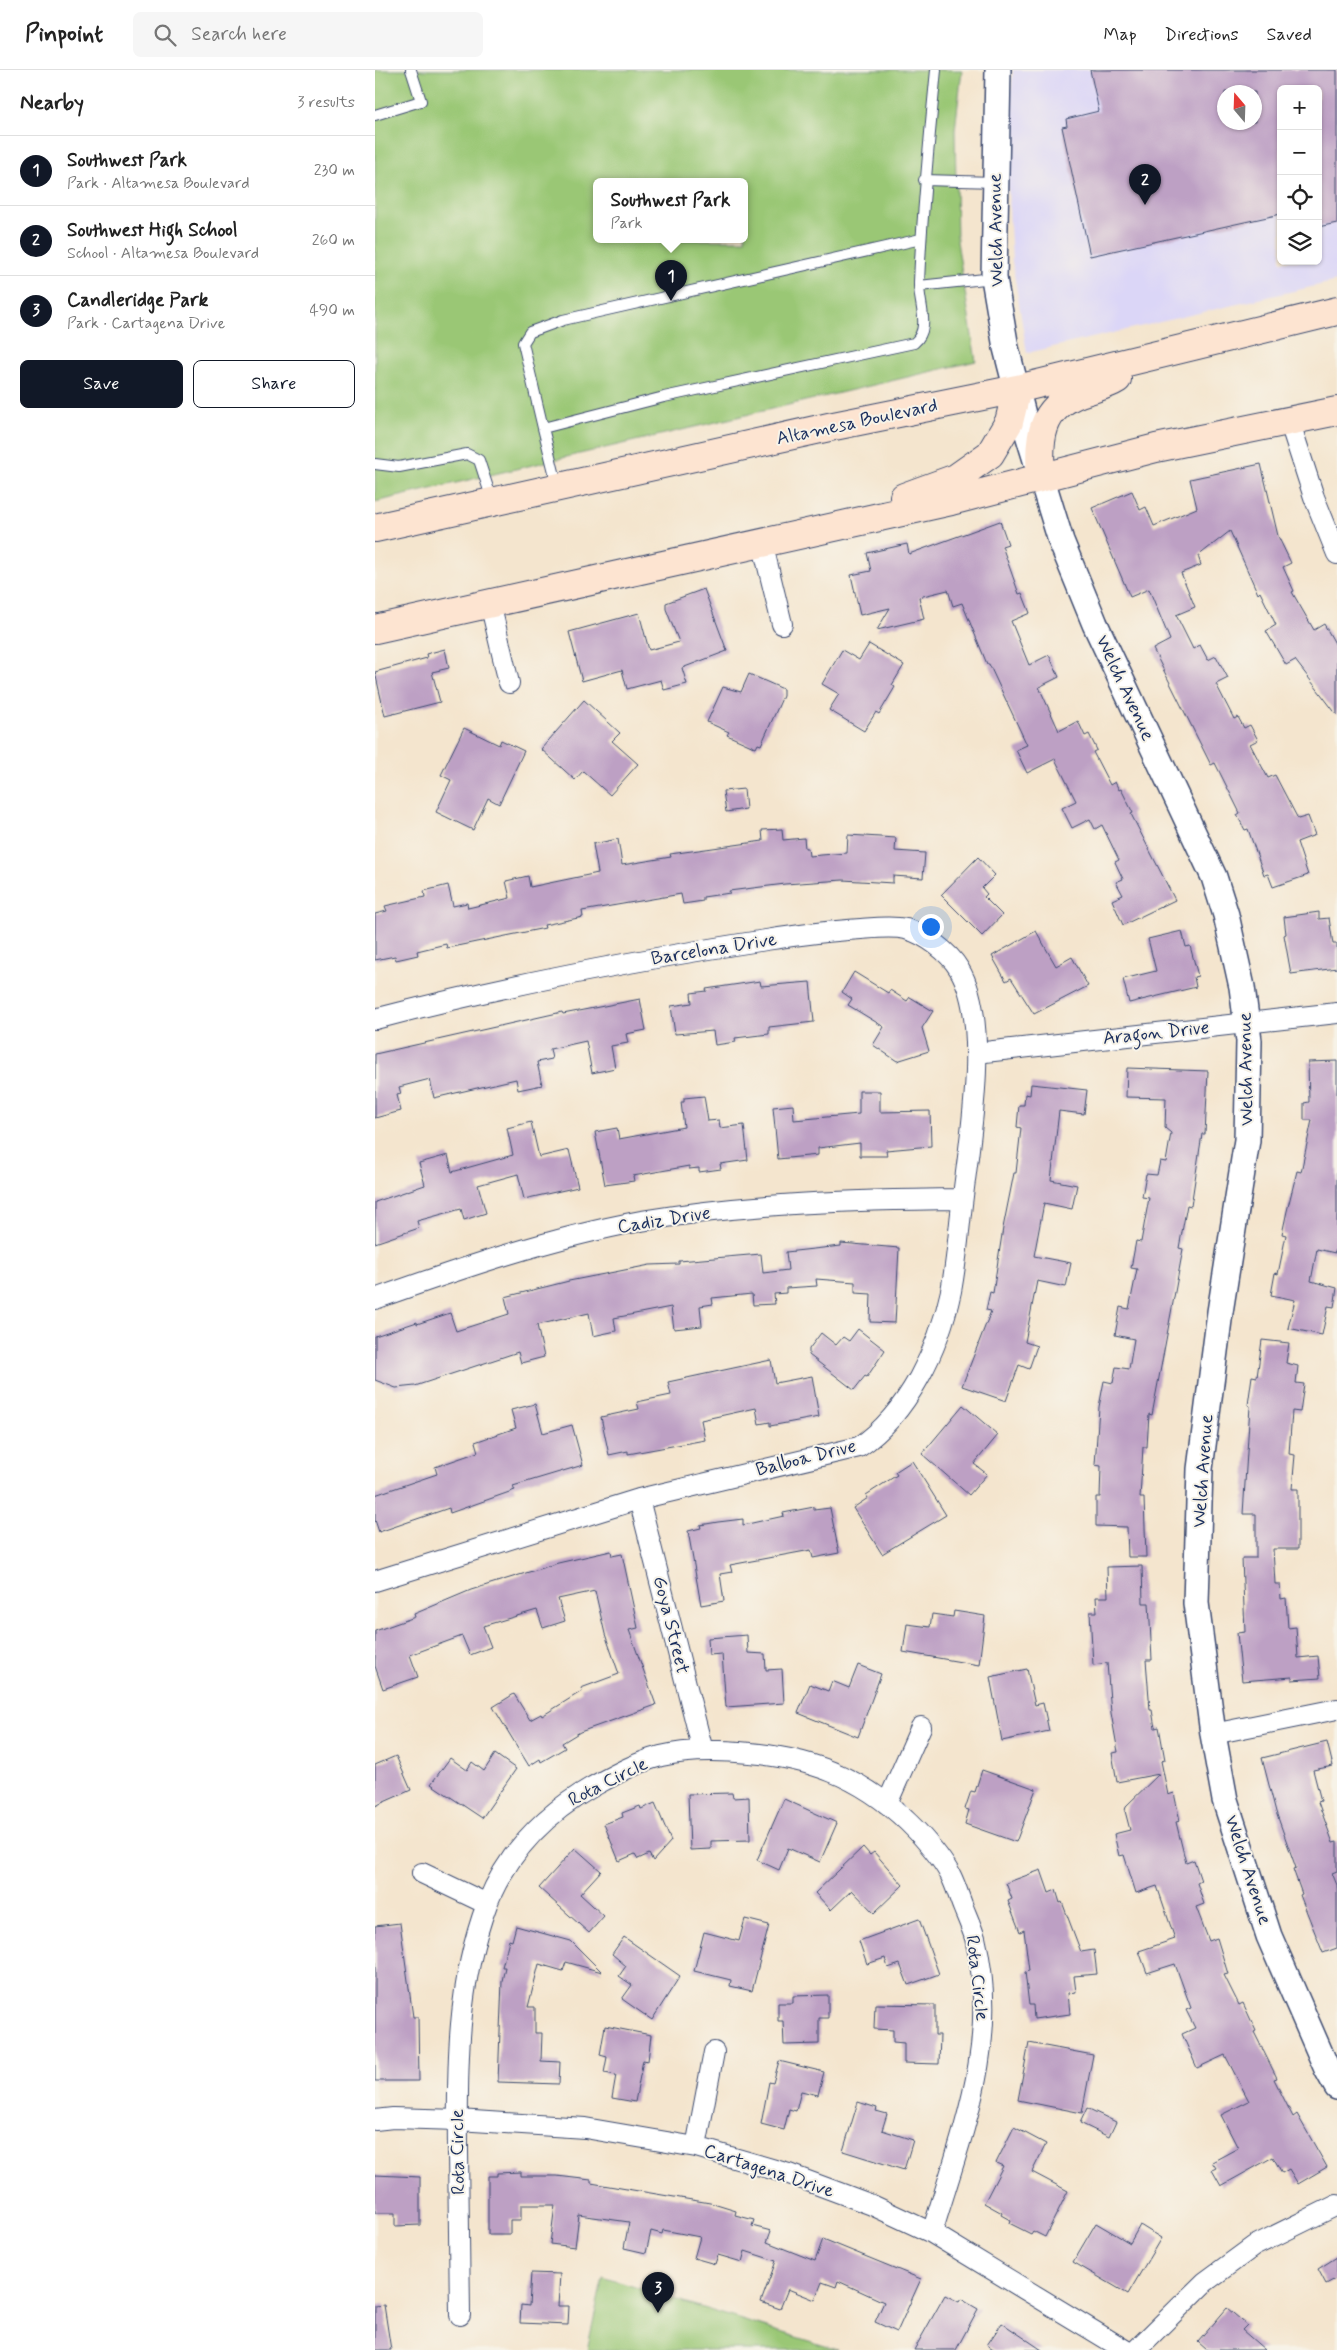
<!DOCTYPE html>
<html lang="en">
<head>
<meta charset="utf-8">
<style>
  :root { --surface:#fff; --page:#f6f6f6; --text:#222; --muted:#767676; --line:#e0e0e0; --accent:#111827 }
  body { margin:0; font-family:Mynerve,sans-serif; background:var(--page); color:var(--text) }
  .controls { position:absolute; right:15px; top:15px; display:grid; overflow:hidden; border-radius:8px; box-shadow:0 1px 4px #0004 }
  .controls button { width:45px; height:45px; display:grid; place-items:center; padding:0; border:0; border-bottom:1px solid var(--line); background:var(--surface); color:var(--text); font:25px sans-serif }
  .compass { position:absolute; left:842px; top:15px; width:45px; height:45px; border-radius:50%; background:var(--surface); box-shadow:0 1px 4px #0004; rotate:341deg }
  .you { position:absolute; left:555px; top:856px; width:18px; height:18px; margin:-12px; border:4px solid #fff; border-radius:50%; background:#1a73e8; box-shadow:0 0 0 8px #1a73e833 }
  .badge { display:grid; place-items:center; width:32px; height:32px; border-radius:50%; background:var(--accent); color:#fff; font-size:16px; font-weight:700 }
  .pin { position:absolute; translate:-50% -41px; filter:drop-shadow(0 1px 2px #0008) }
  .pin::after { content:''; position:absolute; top:26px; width:18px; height:15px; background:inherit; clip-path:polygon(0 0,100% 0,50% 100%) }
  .popup { position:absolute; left:218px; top:108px; width:155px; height:65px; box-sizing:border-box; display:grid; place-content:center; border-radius:8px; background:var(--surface); filter:drop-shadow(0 1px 4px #0005); font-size:16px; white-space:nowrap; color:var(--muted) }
  .popup b { font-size:19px; color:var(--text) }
  .popup::after { content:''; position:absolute; left:50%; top:100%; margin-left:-10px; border:10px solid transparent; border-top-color:var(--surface) }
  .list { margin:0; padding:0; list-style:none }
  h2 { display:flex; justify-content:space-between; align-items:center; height:65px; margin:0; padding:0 20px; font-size:21px }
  h2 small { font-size:16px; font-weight:400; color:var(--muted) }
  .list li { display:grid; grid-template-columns:32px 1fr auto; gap:15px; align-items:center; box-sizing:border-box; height:70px; padding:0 20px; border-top:1px solid var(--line) }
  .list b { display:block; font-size:19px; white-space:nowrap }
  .list p { margin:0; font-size:16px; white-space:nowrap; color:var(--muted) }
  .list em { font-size:16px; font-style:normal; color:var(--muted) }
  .actions { display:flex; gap:10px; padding:15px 20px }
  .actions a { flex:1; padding:11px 0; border:1px solid var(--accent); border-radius:8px; text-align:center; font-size:18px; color:var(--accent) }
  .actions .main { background:var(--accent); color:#fff }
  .icon { flex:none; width:28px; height:28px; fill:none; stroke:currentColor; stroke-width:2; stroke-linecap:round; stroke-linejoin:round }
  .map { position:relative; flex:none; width:962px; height:2280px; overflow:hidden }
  header { display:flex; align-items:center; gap:30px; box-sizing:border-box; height:70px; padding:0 25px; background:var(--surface); border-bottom:1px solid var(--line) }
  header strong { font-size:24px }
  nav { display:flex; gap:28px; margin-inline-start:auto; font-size:18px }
  .search { width:350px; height:45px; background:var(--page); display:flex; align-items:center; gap:12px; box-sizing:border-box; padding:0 18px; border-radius:8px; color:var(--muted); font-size:19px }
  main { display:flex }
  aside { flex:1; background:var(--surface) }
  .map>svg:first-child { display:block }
</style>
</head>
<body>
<header>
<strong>Pinpoint</strong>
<div class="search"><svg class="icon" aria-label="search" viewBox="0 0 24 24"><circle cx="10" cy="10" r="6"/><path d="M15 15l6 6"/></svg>Search here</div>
<nav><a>Map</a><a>Directions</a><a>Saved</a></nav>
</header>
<main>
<aside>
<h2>Nearby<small>3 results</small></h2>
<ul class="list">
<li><span class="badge">1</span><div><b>Southwest Park</b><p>Park · Altamesa Boulevard</p></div><em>230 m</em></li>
<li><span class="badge">2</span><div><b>Southwest High School</b><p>School · Altamesa Boulevard</p></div><em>260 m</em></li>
<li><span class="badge">3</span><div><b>Candleridge Park</b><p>Park · Cartagena Drive</p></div><em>490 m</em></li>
</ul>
<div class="actions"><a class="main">Save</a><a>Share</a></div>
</aside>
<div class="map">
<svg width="962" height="2280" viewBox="0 0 962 2280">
  <rect width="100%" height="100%" fill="#f7f3e8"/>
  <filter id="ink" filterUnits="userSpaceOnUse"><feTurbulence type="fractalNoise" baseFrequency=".02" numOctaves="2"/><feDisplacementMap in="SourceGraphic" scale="10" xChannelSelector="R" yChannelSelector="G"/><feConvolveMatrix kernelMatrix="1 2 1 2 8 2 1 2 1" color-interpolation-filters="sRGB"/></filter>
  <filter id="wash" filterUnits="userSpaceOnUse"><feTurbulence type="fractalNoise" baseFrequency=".0096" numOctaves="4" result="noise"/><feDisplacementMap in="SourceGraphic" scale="20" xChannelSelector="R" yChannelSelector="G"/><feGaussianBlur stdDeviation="1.12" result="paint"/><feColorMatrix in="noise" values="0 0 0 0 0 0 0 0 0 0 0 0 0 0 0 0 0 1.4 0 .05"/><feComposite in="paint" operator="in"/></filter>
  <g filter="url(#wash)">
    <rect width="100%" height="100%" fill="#f4e5ce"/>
    <path fill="#dbd6f7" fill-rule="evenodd" d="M638,0H962V211L652,283L637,191L631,80ZM906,19H943V191H906ZM849,22H879V52H849Z"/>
    <path fill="#9ac774" stroke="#5a7b69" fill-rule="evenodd" d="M0,0H587L580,60L582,171L601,291L0,432ZM222,112H370V170H222Z
      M228,2207L463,2280H212Z"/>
    <g id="blocks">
      <path fill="#bda0c4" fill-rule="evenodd" d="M715,0H962V153L943,157V19H906V144L715,186L687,57L692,56L691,49L724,41ZM850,22H880V52H850Z
        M886,394L903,466L916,493L908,497L919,521L917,522L939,560L949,554L962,577V645L920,590L911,595L891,561L901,555L885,522L883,524L855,461L823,486L826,495L806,503L820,537L801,545L818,579L825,575L833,590L841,586L853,608L841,614L859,649L863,647L869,658L875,655L883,670L875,674L893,708L900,705L923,749L933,746L940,765L922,772L933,805L898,817L893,804L889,805L873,759L870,760L862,745L865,743L840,693L836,695L778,579L795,570L774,519L755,527L717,438L757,421L765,440L771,437L779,456L822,438L815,409Z
        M625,451L633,474L627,476L644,524L647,523L655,543L636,551L654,595L674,585L684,607L664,617L684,661L703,651L710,666L714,664L722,680L718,682L735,715L740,712L744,720L746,719L758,743L756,744L800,830L748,855L737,830L748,825L741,812L748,809L740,792L744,790L727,755L720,759L715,749L697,758L687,738L701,731L680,689L652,703L641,680L652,675L614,594H612L587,533L578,536L573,520L544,527L549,549L502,560L515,538L485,545L476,505L496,501L492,483L532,474L534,484Z
        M329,519L352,581L307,598L312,614L289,620L286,610L252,619L247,600L207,611L194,562L264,543L274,580L304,572L291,539V533Z
        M494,574L529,595L517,615L520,617L504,644L501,642L489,661L454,640L464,624L447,614L467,580L484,590Z
        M70,579L74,598L57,602L65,632L10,646L0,602L52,588L51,584Z
        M374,604L408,619V626L386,675L383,674L381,678L352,665L354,662L332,652L348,617L366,622Z
        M209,630L245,663L237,671L263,694L235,725L208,701L200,710L166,679Z
        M89,658L124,675L126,670L149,681L124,734L113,728L98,760L61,742L76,710L66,705Z
        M369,719L371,739L351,742L348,721Z
        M407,759L408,770L429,768L430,778H433L434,786L472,783L473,765L521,768L520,781L550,783L548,808L518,806V813L468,810L410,814L354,821L355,823L328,827V831L308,834L306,824L207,841L208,847L169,855L170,858L72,878L71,874L42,881L43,885L21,890L20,886L0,890V844L12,841L10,836L50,827L49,821L73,815L78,836L92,833L93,838L135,828L131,811L153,806L155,817L223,803L218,774L243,769L247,795L296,787L295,784L388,771L387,760Z
        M603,787L620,805L607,818L612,824L609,827L627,845L607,866L566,825Z
        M944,842V849L954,848L958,874H962V898L916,904L909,865L911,864L909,847Z
        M661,861L681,896L697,887L713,916L659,944L636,908L631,911L617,886Z
        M807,861L811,877L815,876L823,906L819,907L821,917L754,933L748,909L781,901L773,869Z
        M479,902L513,923L515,920L532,931L535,927L558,941L547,958L554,981L522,991L498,975L509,957L473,935L477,929L467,922Z
        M385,911L386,916L435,912L439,952L394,957V964L360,968L361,972L340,975L338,961L300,964L296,936L317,933L316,923L332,921L331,919Z
        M265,929L271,960L251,964L253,973L236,976L240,998L217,1003L211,971L175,979L177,989L162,992L167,1015L143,1020L141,1009L59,1028L55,1009L24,1017L26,1024L22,1025L26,1041L0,1048V984L187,942L188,944Z
        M962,991V1173L960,1183L942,1179L936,1211L962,1218L959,1237L953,1236L947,1265L913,1258L920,1230L896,1225L900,1203L903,1204L911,1165L907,1164L912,1141L922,1101L926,1102L937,1050H929V1033L934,1032L933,992Z
        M752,998L833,1001L830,1064H827L816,1136L812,1135L804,1178L808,1179L777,1345L774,1344L772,1377H768L765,1428H769L771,1487H753L752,1457L721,1456V1427H725L726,1396L720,1395L724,1337L729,1311L738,1313L741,1297L754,1299L759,1269L740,1265L745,1237L754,1239L762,1199L756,1198L761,1171L766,1172L774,1128L767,1127L771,1104L782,1105L785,1091L791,1092L796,1063L790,1058L791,1028L751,1027Z
        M656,1014L712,1020L709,1044L684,1041L676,1110L702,1115L697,1139L669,1133L659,1186L696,1193L691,1217L662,1211L650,1272L662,1276L654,1299L644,1295L631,1331L587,1316L616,1241L611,1240L615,1222L618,1223L628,1158L639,1103H641L646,1058L642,1057L644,1035H649L650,1024L655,1025Z
        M484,1021H505V1042L555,1041L556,1076L511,1080L512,1086H485V1073L443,1078V1085L403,1089L398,1037L418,1035L419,1050L484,1044Z
        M329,1026L333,1051L344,1050L345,1058L369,1055L373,1090L345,1094L346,1099L324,1102V1098L314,1099V1096L258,1106L259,1111L230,1115L220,1062L242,1058L244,1069L309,1057L306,1032H309V1028Z
        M156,1052L164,1087L194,1080L203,1117L149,1129L143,1104L103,1115L111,1143L89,1150L86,1139L42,1151L44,1158L0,1173V1132L50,1115L44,1093L73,1085L77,1102L138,1085L132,1058Z
        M466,1173L524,1178L520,1253L495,1252L496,1224L480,1223V1212L441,1209L442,1216L411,1218V1223L399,1224L400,1234L378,1235L377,1224L337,1228L338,1234L325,1236L327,1256L299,1259L296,1237L239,1248L241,1261L218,1266L214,1243L162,1255L169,1287L146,1293L143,1282L40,1316L21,1318L0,1310V1266L42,1252V1254L75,1243L81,1261L134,1244L130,1227L194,1211L275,1195L304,1194V1191L386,1184L388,1203L413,1200L411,1182L466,1176Z
        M483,1259L510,1280L492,1307L490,1306L479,1320L434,1285V1279L446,1263L461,1275L468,1267L474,1271Z
        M887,1270L914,1273L911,1293L923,1296L921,1313L929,1314L925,1342L917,1341L914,1384L920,1385L917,1419H923V1479H898L900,1514H905L906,1529L911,1528L913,1558L921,1557L923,1588L943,1586L945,1608L917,1610V1607L867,1611L862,1563L870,1562L867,1488H881V1444H868L875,1336L873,1335L877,1306L882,1307Z
        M396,1290L400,1313L437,1306L444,1347L395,1356V1352L384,1354L381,1338L326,1350L330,1370L253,1384V1381L234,1385L226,1347L264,1339L262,1332L296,1325L293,1312Z
        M160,1334L168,1363L197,1355L208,1395L138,1416L140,1420L75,1443L74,1438L4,1462L0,1450V1425L62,1404L60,1397L103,1382L100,1372L141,1358L136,1340Z
        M588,1335L623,1365L599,1394L612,1404L594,1425L547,1384Z
        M537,1391L571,1445L507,1484L478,1438L493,1428L491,1425L522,1405L520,1402Z
        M439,1437V1440L455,1438L464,1483L438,1488L436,1480L355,1495L357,1502L345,1504L349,1531L326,1535L313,1461L326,1458L325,1455L343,1452L368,1449V1455L409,1446L408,1443Z
        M236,1481L237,1486L247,1484L263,1558L254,1560L281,1635L205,1662L187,1673L190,1678L166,1692L165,1689L154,1696L118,1637L139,1624L155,1650L166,1644L167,1646L207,1621L206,1618L244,1604L230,1564L220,1521L183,1529L190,1551L168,1558L162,1540L108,1556L116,1577L95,1585L87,1566L35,1585L43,1607L8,1619L0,1596V1561L40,1547L39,1544L96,1520L183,1493Z
        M767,1496L768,1533H774L777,1590H771L775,1640H777L780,1658L784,1657L790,1690L786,1691L793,1725L799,1723L805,1751L801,1752L811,1793L819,1790L826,1811L822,1813L829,1834L821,1837L834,1871L842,1868L853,1904L849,1905L864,1935L868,1933L881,1961L879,1962L902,2008L899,2009L918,2047L922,2044L952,2097L923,2114L914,2099L907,2103L898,2087L846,2116L837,2100L841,2098L837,2092L863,2078L846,2045L874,2031L850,1985L822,1998L807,1964L820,1958L811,1940L816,1938L800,1894L772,1903L764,1881L800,1869L782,1816L761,1823L749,1785L744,1786L739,1764L755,1760L750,1741L751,1736L784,1704L742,1712L737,1683L743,1682L736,1643L732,1593L718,1595L715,1542H722L721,1527H733L732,1497Z
        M579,1541L610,1546L604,1595L528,1582L532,1554L555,1557L557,1544L578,1547Z
        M372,1565L373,1583L390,1584L391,1600L407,1599L409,1633L351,1637L347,1584L334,1585L333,1568Z
        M483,1595L506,1604L483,1667L423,1643L435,1614L453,1621L457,1611L474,1618Z
        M652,1599L660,1635L668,1633L674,1661L627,1671L615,1607Z
        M952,1672L958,1696L938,1700L946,1731L943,1732L958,1773L962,1772V1801L957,1803L962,1815V1878L948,1883L925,1825L927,1824L918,1799L921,1798L901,1742L887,1688Z
        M120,1684L141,1699L107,1748L56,1714L75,1688L92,1700L97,1692L109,1701Z
        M21,1686L36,1720L0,1736V1695Z
        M607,1700L661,1719L641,1772L590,1754L594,1740L590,1739L596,1721L600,1722Z
        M357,1723L358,1728L374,1727L375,1770L336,1771V1779L315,1780L313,1724Z
        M409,1729L462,1753L445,1792L413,1778L404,1800L382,1790Z
        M280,1733L296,1771L278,1791L274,1784L263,1789L260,1784L244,1791L229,1754L248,1747L247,1743L265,1736L266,1739Z
        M488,1777L495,1785L499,1782L528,1815L499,1843L477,1820L456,1840L440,1823Z
        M200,1778L226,1801L205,1824L229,1846L214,1863L164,1818Z
        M666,1800L674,1823L681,1820L685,1833L687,1832L706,1882L719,1880L722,1904L699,1906L701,1922L693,1923L695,1944L659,1949L658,1935H654L650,1902L654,1901L649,1860L645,1862L633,1831L637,1829L631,1813Z
        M370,1849L394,1855L377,1921L355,1916L356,1910L319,1901L329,1862L364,1871Z
        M544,1849L564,1904L533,1915L525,1894L513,1898L510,1888L492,1894L484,1871Z
        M25,1853L38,1947H43L44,2011H0V1856Z
        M141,1856L196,1871L227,1902L191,1892L188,1901L164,1894L153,1937H160V1963H167L166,1991L185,1992L184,2014L123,2012L127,1911L130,1897H127L134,1870L137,1871Z
        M249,1867L305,1906L277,1950L247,1929L257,1915L244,1906L251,1896L237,1884Z
        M453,1925V1948H444V1974L409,1975L408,1951H403V1933H418V1926Z
        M500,1934L560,1935V1965H565L564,1994L529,1993V1973L518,1972V1960L499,1959Z
        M230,1956L276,1965L273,1991L268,1990L260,2032L237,2028L241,2005L229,2003L232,1987L225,1985Z
        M654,1973L718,1985L707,2043L643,2030Z
        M404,1991L449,2002L443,2025L426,2021L421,2041L414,2039L409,2060L386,2054L394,2012L398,2013Z
        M483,2032L502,2038L501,2041L512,2044L507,2060L538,2070L529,2100L468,2081Z
        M712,2038L741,2052L734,2067L705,2053Z
        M639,2057L671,2074L657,2102L693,2121L670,2167L658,2161L656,2164L634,2153L635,2150L626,2145L627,2143L609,2133L628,2096L621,2093Z
        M146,2102V2106H182L216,2110V2113L335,2133L361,2141L360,2145L379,2150L377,2156L396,2161L392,2172L440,2191L448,2169L546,2209L522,2262L500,2252L509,2232L463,2211L461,2217L447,2212L440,2230L413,2219L405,2239L386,2232L401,2191L370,2181L367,2192L343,2185L340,2194L319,2188L325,2167L288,2160L287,2164L276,2161L271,2183L249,2178L254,2152L204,2145L200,2177L175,2174L180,2135H146V2150H135V2164H113V2106H122V2103Z
        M0,2105L45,2107V2155L20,2156V2143H0Z
        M721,2153L755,2173L765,2155L786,2168L753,2224L698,2192Z
        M962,2187V2208L951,2214L943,2199Z
        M156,2203L185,2204L183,2236H194L193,2255L145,2253L146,2235L154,2236Z
        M570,2225L584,2232L586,2229L603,2239L581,2280H539Z
        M9,2235L16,2280H0V2236Z
        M852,2238L872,2255L867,2260L890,2280H832L823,2272Z
        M627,2253L667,2280H620L612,2275Z"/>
    </g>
  </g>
  <g filter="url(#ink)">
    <use href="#blocks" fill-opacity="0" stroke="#3c4a6f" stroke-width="1"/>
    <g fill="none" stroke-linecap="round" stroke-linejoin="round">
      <defs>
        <path id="service" d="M0,45L46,31L36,0
          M549,110L620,112
          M544,216L619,208
          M168,358L148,273L155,262L188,250L546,169
          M0,394L24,397L92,384L104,390L117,430
          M183,418L168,358L289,327L539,273C557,258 543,233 544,212C547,141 554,71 561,0"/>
        <path id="minor" d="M914,350L939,427L962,484
          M387,472L407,554
          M115,533L134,613
          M0,949C129,915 260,890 391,870C423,865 454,861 486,859C500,858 517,856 531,859C550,864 574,882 584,899C616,951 595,1067 588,1126C584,1157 582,1190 576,1221C564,1278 533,1344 484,1377L264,1429L0,1511
          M601,983L962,943
          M0,1229C87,1198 175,1168 266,1151C372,1133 480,1130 587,1129
          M264,1429L328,1681
          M838,1664L962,1639
          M512,1734L546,1657
          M47,1803L112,1834C82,1913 82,1997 83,2081C84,2136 84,2190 85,2245
          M112,1834C133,1782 170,1744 217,1717C239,1705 262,1692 286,1686C316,1679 345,1680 375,1683C443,1689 495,1712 542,1761C554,1774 568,1790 576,1806C581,1816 584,1827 588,1837C592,1847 597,1858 600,1868C626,1972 586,2065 557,2163
          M0,2050L18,2048L83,2050L210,2058L321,2077L414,2104L497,2135L557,2163L750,2280
          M321,2077L339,1982
          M761,2280L830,2212L879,2176L962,2135"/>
        <path id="tertiary" d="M623,0L619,208L631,278L653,364L686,471L720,554L839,807L851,845L867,917L874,971L872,1070L845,1242L825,1399L821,1533L838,1664L850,1730L894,1866L952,1999L962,2017"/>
        <path id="secondary" d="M666,407C663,369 665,338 705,323C718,318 731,316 742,309
          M529,427L581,408L615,384L634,352L642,319
          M0,458L454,357L642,319L962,241
          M0,559L576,431L781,378L962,341"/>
      </defs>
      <use href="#service" stroke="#3c4a6f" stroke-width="12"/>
      <use href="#minor" stroke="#3c4a6f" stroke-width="22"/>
      <use href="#tertiary" stroke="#3c4a6f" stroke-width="28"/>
      <use href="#secondary" stroke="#3c4a6f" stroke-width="30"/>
      <use href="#service" stroke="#fff" stroke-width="10"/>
      <use href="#minor" stroke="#fff" stroke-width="20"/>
      <use href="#tertiary" stroke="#fff" stroke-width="25"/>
      <use href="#secondary" stroke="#fde4d1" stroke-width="28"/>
    </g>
  </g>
  <g text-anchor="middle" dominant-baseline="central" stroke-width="4" stroke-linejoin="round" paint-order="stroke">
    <g font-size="19" fill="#1b2f5e" stroke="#f7f3e8">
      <text transform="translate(621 160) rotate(-91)">Welch Avenue</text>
      <text transform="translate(482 352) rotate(-12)">Altamesa Boulevard</text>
      <text transform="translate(750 618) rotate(65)">Welch Avenue</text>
      <text transform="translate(339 879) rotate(-9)">Barcelona Drive</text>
      <text transform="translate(781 963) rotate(-6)">Aragon Drive</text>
      <text transform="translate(871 999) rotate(-91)">Welch Avenue</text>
      <text transform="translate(289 1150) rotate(-9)">Cadiz Drive</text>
      <text transform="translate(431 1388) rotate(-14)">Balboa Drive</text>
      <text transform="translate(828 1401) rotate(-86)">Welch Avenue</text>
      <text transform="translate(296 1555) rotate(76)">Goya Street</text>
      <text transform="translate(233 1712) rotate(-27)">Rota Circle</text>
      <text transform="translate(873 1800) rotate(72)">Welch Avenue</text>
      <text transform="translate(602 1908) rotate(83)">Rota Circle</text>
      <text transform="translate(83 2082) rotate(-91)">Rota Circle</text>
      <text transform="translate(394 2101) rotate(18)">Cartagena Drive</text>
    </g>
  </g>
</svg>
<div class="controls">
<button>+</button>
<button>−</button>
<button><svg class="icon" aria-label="locate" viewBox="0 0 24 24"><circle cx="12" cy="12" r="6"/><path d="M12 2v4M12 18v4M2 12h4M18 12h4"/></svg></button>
<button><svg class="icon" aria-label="layers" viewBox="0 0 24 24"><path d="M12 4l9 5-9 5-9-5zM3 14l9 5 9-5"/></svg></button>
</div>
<svg class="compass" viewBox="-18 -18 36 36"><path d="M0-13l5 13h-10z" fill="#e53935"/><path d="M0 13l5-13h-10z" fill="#767676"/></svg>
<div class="you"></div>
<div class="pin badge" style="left:296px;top:231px">1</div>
<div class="popup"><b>Southwest Park</b>Park</div>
<div class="pin badge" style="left:770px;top:135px">2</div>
<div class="pin badge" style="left:283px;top:2243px">3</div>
</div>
</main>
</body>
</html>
